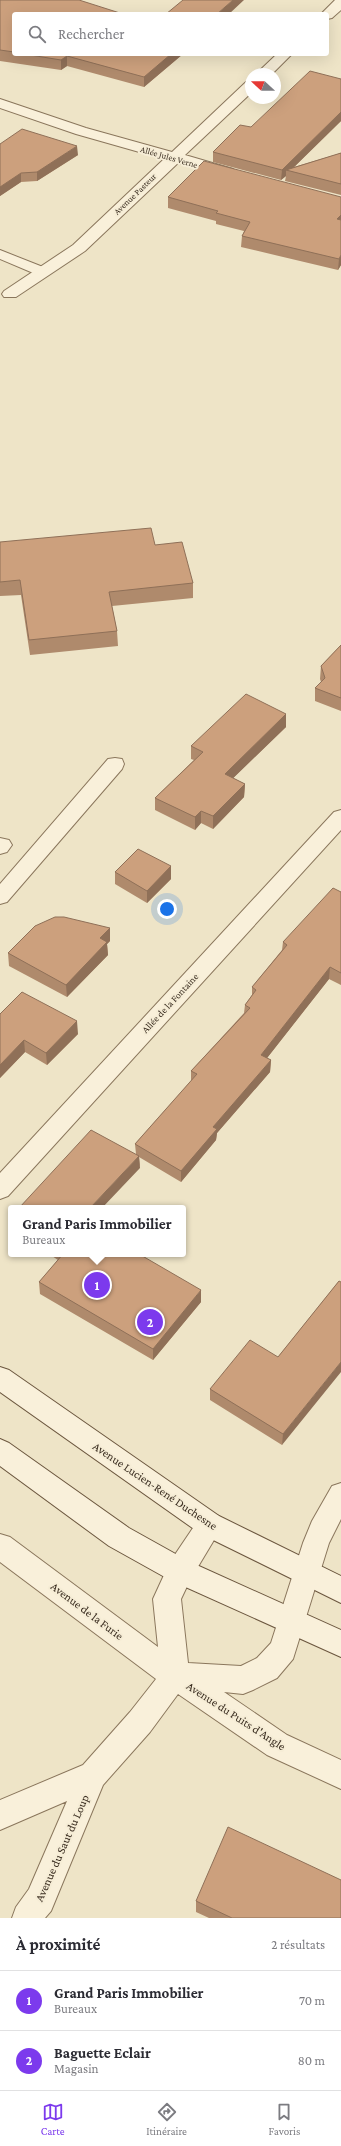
<!DOCTYPE html>
<html lang="fr">
<head>
<meta charset="utf-8">
<style>
  :root { --surface:#fff; --page:#f2f2f3; --text:#2b2b33; --muted:#7c7c81; --line:#e1e1e2; --accent:#7c3aed }
  body { margin:0; font-family:"Crimson Pro",serif; background:var(--page); color:var(--text) }
  .compass { position:absolute; left:245px; top:68px; width:36px; height:36px; border-radius:50%; background:var(--surface); box-shadow:0 4px 16px #0002; rotate:291deg }
  .you { position:absolute; left:167px; top:909px; width:14px; height:14px; margin:-10px; border:3px solid #fff; border-radius:50%; background:#1a73e8; box-shadow:0 0 0 6px #1a73e833 }
  .badge { display:grid; place-items:center; width:26px; height:26px; border-radius:50%; background:var(--accent); color:#fff; font-size:13px; font-weight:700 }
  .pin { position:absolute; translate:-50% -50%; border:2px solid #fff; box-shadow:0 1px 4px #0006 }
  .popup { position:absolute; left:8px; top:1205px; width:178px; height:52px; box-sizing:border-box; display:grid; place-content:center; border-radius:4px; background:var(--surface); filter:drop-shadow(0 1px 3px #0005); font-size:13px; white-space:nowrap; color:var(--muted) }
  .popup b { font-size:15px; color:var(--text) }
  .popup::after { content:''; position:absolute; left:50%; top:100%; margin-left:-8px; border:8px solid transparent; border-top-color:var(--surface) }
  .list { margin:0; padding:0; list-style:none }
  h2 { display:flex; justify-content:space-between; align-items:center; height:52px; margin:0; padding:0 16px; font-size:17px }
  h2 small { font-size:13px; font-weight:400; color:var(--muted) }
  .list li { display:grid; grid-template-columns:26px 1fr auto; gap:12px; align-items:center; box-sizing:border-box; height:60px; padding:0 16px; border-top:1px solid var(--line) }
  .list b { display:block; font-size:15px; white-space:nowrap }
  .list p { margin:0; font-size:13px; white-space:nowrap; color:var(--muted) }
  .list em { font-size:13px; font-style:normal; color:var(--muted) }
  .icon { flex:none; width:22px; height:22px; fill:none; stroke:currentColor; stroke-width:2; stroke-linecap:round; stroke-linejoin:round }
  .map { position:relative; flex:none; width:341px; height:1918px; overflow:hidden }
  .search { position:absolute; background:var(--surface); box-shadow:0 4px 16px #0002; left:12px; right:12px; top:12px; height:44px; display:flex; align-items:center; gap:10px; box-sizing:border-box; padding:0 14px; border-radius:4px; color:var(--muted); font-size:15px }
  .sheet { height:172px; background:var(--surface) }
  nav { display:flex; justify-content:space-around; align-items:center; box-sizing:border-box; height:56px; border-top:1px solid var(--line); background:var(--surface); font-size:11px; color:var(--muted) }
  nav a { display:grid; justify-items:center; gap:2px }
  nav .on { color:var(--accent) }
  .map>svg:first-child { display:block }
</style>
</head>
<body>
<div class="map">
<svg width="341" height="1918" viewBox="0 0 341 1918">
  <rect width="100%" height="100%" fill="#eee4c7"/>
  <g fill="none" stroke-linecap="round" stroke-linejoin="round">
    <defs>
      <path id="lane" d="M0,250L48,269L50,272L48,275H38L0,259Z
        M115,758L122,759L124,764L122,769L7,902L0,904V884L108,759Z
        M0,838L9,840L12,845L7,852L0,854Z"/>
      <path id="street" d="M335,0H341V10L332,18L327,19V14H321Z
        M277,54H292L272,74H256Z
        M251,81V93L185,155L233,169L236,172L233,175L228,177L178,163L85,251L16,297H4L2,294L4,291L73,245L164,159L76,134L0,108V99L86,128L172,152L246,82Z
        M341,810V830L8,1196L0,1199V1173L334,812Z
        M341,1483V1519L329,1543L293,1659L277,1678L253,1690L243,1694L224,1692L287,1735L341,1760V1789L267,1755L178,1694L150,1732L103,1785L51,1911L45,1918H12L16,1907L29,1889L67,1801L0,1830V1800L83,1765L130,1712L156,1679L0,1562V1534L10,1537L158,1647L153,1599L170,1562L201,1516L210,1513L219,1516L223,1525L190,1580L181,1599L188,1663L241,1666L257,1658L271,1643L303,1543L312,1521L332,1486Z"/>
      <path id="secondary" d="M0,1367L9,1370L219,1516L341,1576V1603L201,1534L0,1392Z
        M0,1439L9,1443L129,1528L190,1562L341,1630V1657L170,1580L109,1546L0,1466Z"/>
    </defs>
    <use href="#lane" stroke="#8a765c" stroke-width="2"/>
    <use href="#street" stroke="#8a765c" stroke-width="2"/>
    <use href="#secondary" stroke="#6c573f" stroke-width="2"/>
    <use href="#lane" fill="#f9f0da" fill-rule="evenodd"/>
    <use href="#street" fill="#f9f0da" fill-rule="evenodd"/>
    <use href="#secondary" fill="#f9f0da" fill-rule="evenodd"/>
  </g>
  <path fill="#af8a6c" d="M0,0L14,14V54H183L144,87L67,66L61,70L0,61Z
    M341,79V121L294,167L341,153V195L285,181L286,176L281,180L213,162V152L251,127Z
    M0,144L78,155L37,181L21,182L0,196Z
    M168,197H341V265L338,270L241,247L242,236L244,231L216,224V221L168,208Z
    M0,542L155,545L193,583V598L112,606L117,631L118,646L30,655L21,595L0,596Z
    M341,645V711L315,701V688L321,682L320,679L321,666Z
    M286,714V727L233,778L245,784L244,797L213,829L201,823L195,830L155,810V798L194,760L191,759V746Z
    M171,866V879L147,903L115,884V872Z
    M341,892V985L329,979L267,1058L271,1060L270,1072L217,1133L216,1140L181,1182L139,1157L140,1168L136,1154L135,1144L191,1081V1071L244,1013L245,1005L252,995V987L282,950L283,942Z
    M110,941L107,944L108,955L67,997L9,966L8,953Z
    M0,1014L78,1034L47,1065L25,1052L0,1078Z
    M49,1254H139L201,1302L153,1360L40,1294L39,1282L58,1260Z
    M339,1281L282,1445L210,1400V1389L278,1357Z
    M196,1901L341,1918H209L196,1912Z"/>
  <path fill="#8f7058" d="M233,0H244L229,14H217Z
    M171,54H183L144,87V77Z
    M67,56V66L61,70V60Z
    M341,112V121L290,171L286,170V176L281,180L282,170Z
    M77,146L78,155L37,181V172Z
    M21,173V182L0,196V187Z
    M341,215V225L337,219Z
    M341,255V265L338,270L339,259Z
    M286,714V727L225,786V774Z
    M245,784L244,797L213,829V816Z
    M201,811V823L195,830V817Z
    M171,866V879L147,903V891Z
    M110,928V941L107,944L108,955L67,997L66,985L100,938Z
    M330,967L329,979L260,1067L261,1055Z
    M77,1021L78,1034L47,1065L46,1053Z
    M24,1040L25,1052L0,1078V1065Z
    M271,1060L270,1072L217,1133L216,1140L181,1182V1171L213,1127Z
    M139,1156L140,1168L102,1208H90Z
    M201,1290V1302L153,1360V1349Z
    M341,1362V1372L282,1445L283,1434Z"/>
  <path fill="#cca07d" stroke="#8f7058" d="M0,0H79L123,14H14V52L0,50Z
    M183,0H233L217,14H166Z
    M24,54H171L144,77L67,56L61,60Z
    M310,71L341,79V112L282,170L213,152L240,125L251,127Z
    M22,129L77,146L37,172L21,173L0,187V144Z
    M341,153V184L286,170Z
    M204,161L341,197V215L337,219L341,220V255L339,259L242,236L250,222L216,213L218,211L168,197Z
    M151,528L155,545L182,542L193,583L109,592L117,631L29,640L20,580L0,582V542Z
    M341,645V698L315,688L325,678L321,666Z
    M246,694L286,714L225,774L245,784L213,816L201,811L195,817L155,798L203,752L191,746Z
    M138,849L171,866L147,891L115,872Z
    M333,888L341,892V973L330,967L261,1055L271,1060L213,1127L217,1129L181,1171L135,1144L197,1074L191,1071L250,1008L245,1005L256,990L252,987L287,945L283,942Z
    M55,917H64L110,928L100,938L107,942L66,985L8,953L35,926Z
    M22,992L77,1021L46,1053L24,1040L0,1065V1014Z
    M91,1130L139,1156L90,1208H19Z
    M63,1254H139L201,1290L153,1349L39,1282Z
    M339,1281L341,1282V1362L283,1434L210,1389L250,1340L278,1357Z
    M228,1827L341,1880V1918H232L196,1901Z"/>
  <g text-anchor="middle" dominant-baseline="central" stroke-width="4" stroke-linejoin="round" paint-order="stroke">
    <g font-size="9" fill="#3a2d20" stroke="#f6edd6">
      <text transform="translate(169 157) rotate(16)">Allée Jules Verne</text>
      <text transform="translate(135 194) rotate(-44)">Avenue Pasteur</text>
    </g>
    <g font-size="10" fill="#3a2d20" stroke="#f6edd6">
      <text transform="translate(170 1003) rotate(-47)">Allée de la Fontaine</text>
    </g>
    <g font-size="12" fill="#3a2d20" stroke="#f6edd6">
      <text transform="translate(155 1486) rotate(34)">Avenue Lucien-René Duchesne</text>
      <text transform="translate(87 1611) rotate(37)">Avenue de la Furie</text>
      <text transform="translate(236 1716) rotate(33)">Avenue du Puits d'Angle</text>
      <text transform="translate(62 1848) rotate(-66)">Avenue du Saut du Loup</text>
    </g>
  </g>
</svg>
<svg class="compass" viewBox="-18 -18 36 36"><path d="M0-13l5 13h-10z" fill="#e53935"/><path d="M0 13l5-13h-10z" fill="#7c7c81"/></svg>
<div class="you"></div>
<div class="pin badge" style="left:97px;top:1285px">1</div>
<div class="popup"><b>Grand Paris Immobilier</b>Bureaux</div>
<div class="pin badge" style="left:150px;top:1322px">2</div>
<div class="search"><svg class="icon" aria-label="search" viewBox="0 0 24 24"><circle cx="10" cy="10" r="6"/><path d="M15 15l6 6"/></svg>Rechercher</div>
</div>
<section class="sheet">
<h2>À proximité<small>2 résultats</small></h2>
<ul class="list">
<li><span class="badge">1</span><div><b>Grand Paris Immobilier</b><p>Bureaux</p></div><em>70 m</em></li>
<li><span class="badge">2</span><div><b>Baguette Eclair</b><p>Magasin</p></div><em>80 m</em></li>
</ul>
</section>
<nav>
<a class="on"><svg class="icon" aria-label="map" viewBox="0 0 24 24"><path d="M3 6l6-2 6 2 6-2v14l-6 2-6-2-6 2zM9 4v14M15 6v14"/></svg>Carte</a>
<a><svg class="icon" aria-label="directions" viewBox="0 0 24 24"><path d="M12 3l9 9-9 9-9-9zM9 14v-3h6M13 9l2 2-2 2"/></svg>Itinéraire</a>
<a><svg class="icon" aria-label="saved" viewBox="0 0 24 24"><path d="M7 4h10v16l-5-4-5 4z"/></svg>Favoris</a>
</nav>
</body>
</html>
